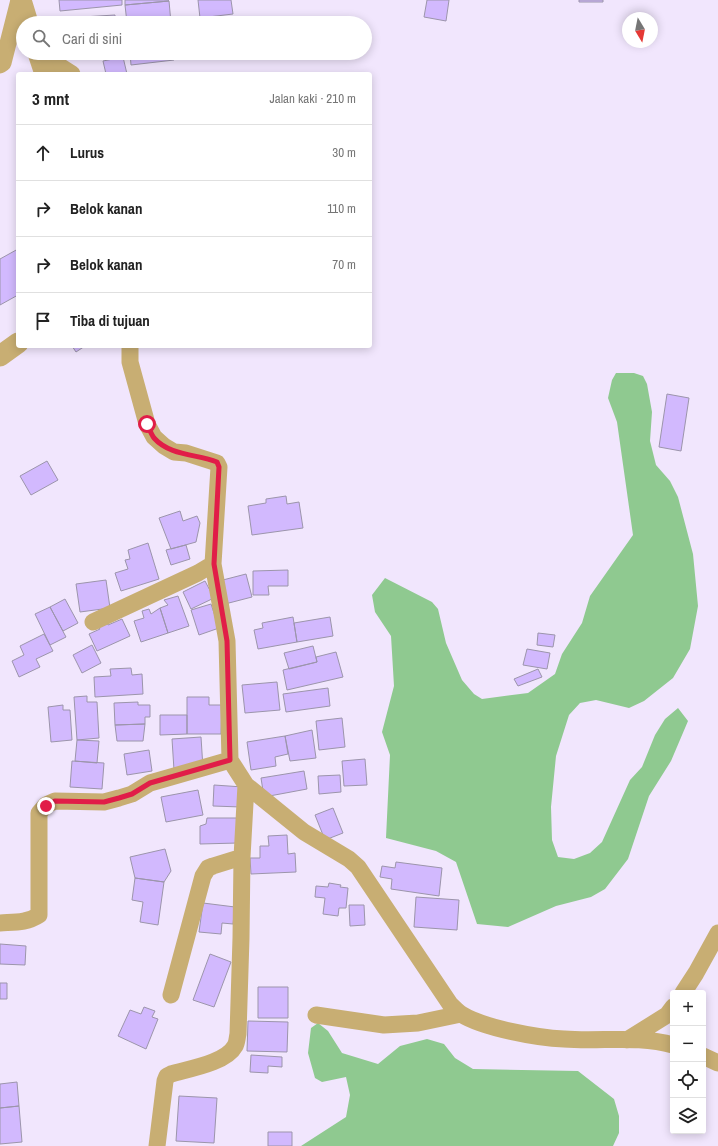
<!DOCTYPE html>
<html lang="id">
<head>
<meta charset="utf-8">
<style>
  :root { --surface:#fff; --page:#f2f2f2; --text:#222; --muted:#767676; --line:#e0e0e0 }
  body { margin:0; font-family:"Archivo Narrow",sans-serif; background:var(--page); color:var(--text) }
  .controls { position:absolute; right:12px; bottom:12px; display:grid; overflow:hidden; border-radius:4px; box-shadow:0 2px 10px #0003 }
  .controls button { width:36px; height:36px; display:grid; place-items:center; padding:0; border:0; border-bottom:1px solid var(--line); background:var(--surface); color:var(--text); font:20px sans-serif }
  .compass { position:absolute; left:622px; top:12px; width:36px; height:36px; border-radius:50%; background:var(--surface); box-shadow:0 2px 10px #0003; rotate:170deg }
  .stop { position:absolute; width:12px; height:12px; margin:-9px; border:3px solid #e11d48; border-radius:50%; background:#fff }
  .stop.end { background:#e11d48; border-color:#fff; box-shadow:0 1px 4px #0008 }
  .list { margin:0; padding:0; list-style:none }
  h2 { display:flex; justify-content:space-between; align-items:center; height:52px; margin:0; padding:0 16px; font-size:17px }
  h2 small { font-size:13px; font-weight:400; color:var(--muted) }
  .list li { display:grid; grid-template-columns:26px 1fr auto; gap:12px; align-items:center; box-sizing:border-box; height:56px; padding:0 16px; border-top:1px solid var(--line) }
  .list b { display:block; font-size:15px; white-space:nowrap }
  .list em { font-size:13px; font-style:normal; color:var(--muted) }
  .icon { flex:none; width:22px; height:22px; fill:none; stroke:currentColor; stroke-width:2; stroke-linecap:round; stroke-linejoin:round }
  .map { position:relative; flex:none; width:718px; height:1146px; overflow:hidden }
  .search { position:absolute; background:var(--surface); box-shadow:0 2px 10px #0003; left:16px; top:16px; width:356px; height:44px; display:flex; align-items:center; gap:10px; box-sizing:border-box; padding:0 14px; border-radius:22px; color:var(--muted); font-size:15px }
  .panel { position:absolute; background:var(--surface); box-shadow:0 2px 10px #0003; left:16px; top:72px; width:356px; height:276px; border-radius:4px }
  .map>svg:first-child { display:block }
</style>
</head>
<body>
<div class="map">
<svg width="718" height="1146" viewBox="0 0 718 1146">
  <rect width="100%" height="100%" fill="#f1e6fd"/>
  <path fill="#8fc990" d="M616,373H634L643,376L647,384L652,412L650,441L656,465L670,481L678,497L693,554L698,606L690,649L673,678L644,701L629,708L596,700L580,703L569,715L556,756L551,807L552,840L558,857L574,859L590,853L602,842L630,780L642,767L655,735L665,719L678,708L688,721L671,761L649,796L628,859L605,889L591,897L556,906L508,927L477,924L456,862L436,851L386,838L390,755L382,732L394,686L391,636L375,612L372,595L385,578L432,602L438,609L446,643L462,680L474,694L482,699L528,693L555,674L562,654L582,623L590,596L633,535L617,422L608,398L612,380Z
    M318,1023L328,1031L342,1053L378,1064L400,1046L427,1039L444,1044L455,1058L473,1069L578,1071L614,1099L619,1116V1133L613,1146H301L346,1117L350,1095L346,1077L322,1082L315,1078L308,1053L311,1028Z"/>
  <path fill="#d2b9fe" stroke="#9c95ab" d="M59,0H122V5L60,11Z
    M125,0H168L169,1L125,5Z
    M198,0H231L233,14L200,18Z
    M427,0H449L446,21L424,17Z
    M579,0H603V2H579Z
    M169,1L171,23H127L125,5Z
    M115,15V23H67L66,18Z
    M66,18L67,23H42V19Z
    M130,53H173L174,60L131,65Z
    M123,57L127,74H106L103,61Z
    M18,249V295L0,305V259Z
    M72,346H85L76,352Z
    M667,394L689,398L681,451L659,447Z
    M47,461L58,480L31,495L20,476Z
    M286,496L287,504L299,502L303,528L252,535L248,506L266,503V499Z
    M180,511L183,521L197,516L200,523L196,542L171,549L159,518Z
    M148,543L159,579L121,591L115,573L128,569L125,560L130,559L128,550Z
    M186,545L190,559L171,565L166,550Z
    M288,570V586H268L269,595H253V571Z
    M246,574L252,597L225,604L219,581Z
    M106,580L110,608L80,612L76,584Z
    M205,581L214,598L191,609L183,592Z
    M178,596L189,626L168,633L160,608L168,605L164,600Z
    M65,599L78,623L63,631L50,607Z
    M211,604L219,628L199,635L191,610Z
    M50,607L66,637L50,645L35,614Z
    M160,608L168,633L141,642L134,621L144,618L142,611L149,609L151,614Z
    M293,617L297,642L258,649L254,630L263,628L262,623Z
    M330,617L333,636L297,642L294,623Z
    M122,619L130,636L97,651L89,634L100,629L97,625L106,621L108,625Z
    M538,633L555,635L553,647L537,645Z
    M44,634L53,651L36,659L40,667L19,677L12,661L24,655L20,646Z
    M92,645L101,663L82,673L73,655Z
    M313,646L317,662L289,669L284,653Z
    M527,649L550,653L547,669L523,665Z
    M336,652L343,677L287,690L283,670L317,662L316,657Z
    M131,668L132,675L142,674L143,694L95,697L94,677L111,676L110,669Z
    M538,669L542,677L518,686L514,679Z
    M277,682L280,710L245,713L242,685Z
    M328,688L330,706L286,712L283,694Z
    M87,696V702H97L99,738L77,740L74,697Z
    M187,697H209V705H222L221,734H187Z
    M138,702V705H150V717H145V724L115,725L114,703Z
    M63,705V710H70L72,740L51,742L48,707Z
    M160,715H187V734L160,735Z
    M342,718L345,747L319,750L316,721Z
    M145,724L143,741H117L115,725Z
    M312,730L316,758L290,761L285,736Z
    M285,736L288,754L275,757L276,766L251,770L247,742Z
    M201,737L203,768L174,770L172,739Z
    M77,740L99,741L97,763L75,761Z
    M149,750L152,771L127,775L124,754Z
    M365,759L367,785L344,786L342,761Z
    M72,761L104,763L102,789L70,787Z
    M304,771L307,789L264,797L261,778Z
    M340,775L341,792L319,794L318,776Z
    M214,785L243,787L241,807L213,806Z
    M198,790L203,815L166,822L161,797Z
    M333,808L343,833L325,840L315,815Z
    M207,818H238V843L200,844V826L206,824Z
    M287,835L288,854L295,853L296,872L251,874L250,858H260V846H269L268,836Z
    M165,849L171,871L164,882L135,878L130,857Z
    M396,862L442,868L439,896L391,889L392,879L380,877L382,866L395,868Z
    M135,878L164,882L158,925L140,922L143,902L132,900Z
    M329,883L341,885L340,887L348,888L346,908H339L338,916L323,914L325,898L315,897L316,886L328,887Z
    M416,897L459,900L457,930L414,927Z
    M203,903L235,907L233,924L222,923L221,934L199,932Z
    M349,905H364L365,925L350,926Z
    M0,944L26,946L25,965L0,964Z
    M210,954L231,962L214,1007L193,1000Z
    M0,983H7V999H0Z
    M258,987H288V1018H258Z
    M144,1007L155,1011L152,1017L158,1019L146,1049L118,1036L130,1010L141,1014Z
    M248,1021L288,1022L287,1052L247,1051Z
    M251,1055L282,1057V1067L268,1066V1073L250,1072Z
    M17,1082L19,1106L0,1108V1084Z
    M179,1096L217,1098L214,1143L176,1141Z
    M19,1106L22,1142L0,1144V1108Z
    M268,1132H292V1146H268Z"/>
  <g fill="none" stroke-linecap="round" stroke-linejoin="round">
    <path stroke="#c8ae73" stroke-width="17" d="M39,53L72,74
      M0,65L3,63L19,0
      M213,564L227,641L230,760L246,785L304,832L349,859L358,867L450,1004C453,1007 457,1011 461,1014C483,1028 538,1038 564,1039C600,1042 638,1035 673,1045
      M93,622L198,573L213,564L219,467L217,463L186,453L174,452L164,446L154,437L147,424L130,362V346
      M0,923C14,922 27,923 39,915V813L46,805L55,801L104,802L119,798L132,794L150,783L230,760
      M683,993L696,973L718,933
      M171,995L203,876L208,868L213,866L242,857
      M316,1015L384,1025L418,1023L461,1014
      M627,1040L667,1015L673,1007
      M703,1056L718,1063
      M157,1146L165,1081L167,1076L171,1074C188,1069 226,1063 235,1046C237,1043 237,1038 238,1034L241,938L242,857L246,785"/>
    <path stroke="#c8ae73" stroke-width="21" d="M21,0L28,23
      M38,53L45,74
      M0,356L18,343"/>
  </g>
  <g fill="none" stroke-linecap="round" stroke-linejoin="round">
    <path stroke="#e11d48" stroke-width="5" d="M46,806L55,801L104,802L119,798L132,794L150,783L230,760L227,641L214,564L219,467L217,462C197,454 170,456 154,438C151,434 149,428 147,424"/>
  </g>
</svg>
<div class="controls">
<button>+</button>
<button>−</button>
<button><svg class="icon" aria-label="locate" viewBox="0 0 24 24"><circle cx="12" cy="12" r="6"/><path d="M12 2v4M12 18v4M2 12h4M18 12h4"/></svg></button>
<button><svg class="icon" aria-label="layers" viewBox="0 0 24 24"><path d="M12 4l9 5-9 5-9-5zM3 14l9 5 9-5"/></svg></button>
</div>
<svg class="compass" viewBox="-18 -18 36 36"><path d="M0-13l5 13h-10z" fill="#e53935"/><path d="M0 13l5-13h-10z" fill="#767676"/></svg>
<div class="stop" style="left:147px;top:424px"></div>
<div class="stop end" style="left:46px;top:806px"></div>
<div class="search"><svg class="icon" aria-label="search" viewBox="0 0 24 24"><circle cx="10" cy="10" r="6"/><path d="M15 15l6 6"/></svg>Cari di sini</div>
<section class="panel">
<h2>3 mnt<small>Jalan kaki · 210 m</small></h2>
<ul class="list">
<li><svg class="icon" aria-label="ahead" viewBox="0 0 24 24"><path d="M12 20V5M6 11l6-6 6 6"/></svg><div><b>Lurus</b></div><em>30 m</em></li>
<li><svg class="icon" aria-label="right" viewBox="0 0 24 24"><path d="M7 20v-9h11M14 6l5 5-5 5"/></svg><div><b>Belok kanan</b></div><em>110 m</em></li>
<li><svg class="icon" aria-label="right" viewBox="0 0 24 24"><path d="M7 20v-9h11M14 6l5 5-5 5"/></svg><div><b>Belok kanan</b></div><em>70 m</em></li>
<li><svg class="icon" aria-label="arrive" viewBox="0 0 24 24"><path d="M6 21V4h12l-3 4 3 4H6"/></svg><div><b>Tiba di tujuan</b></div></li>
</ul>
</section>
</div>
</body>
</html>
